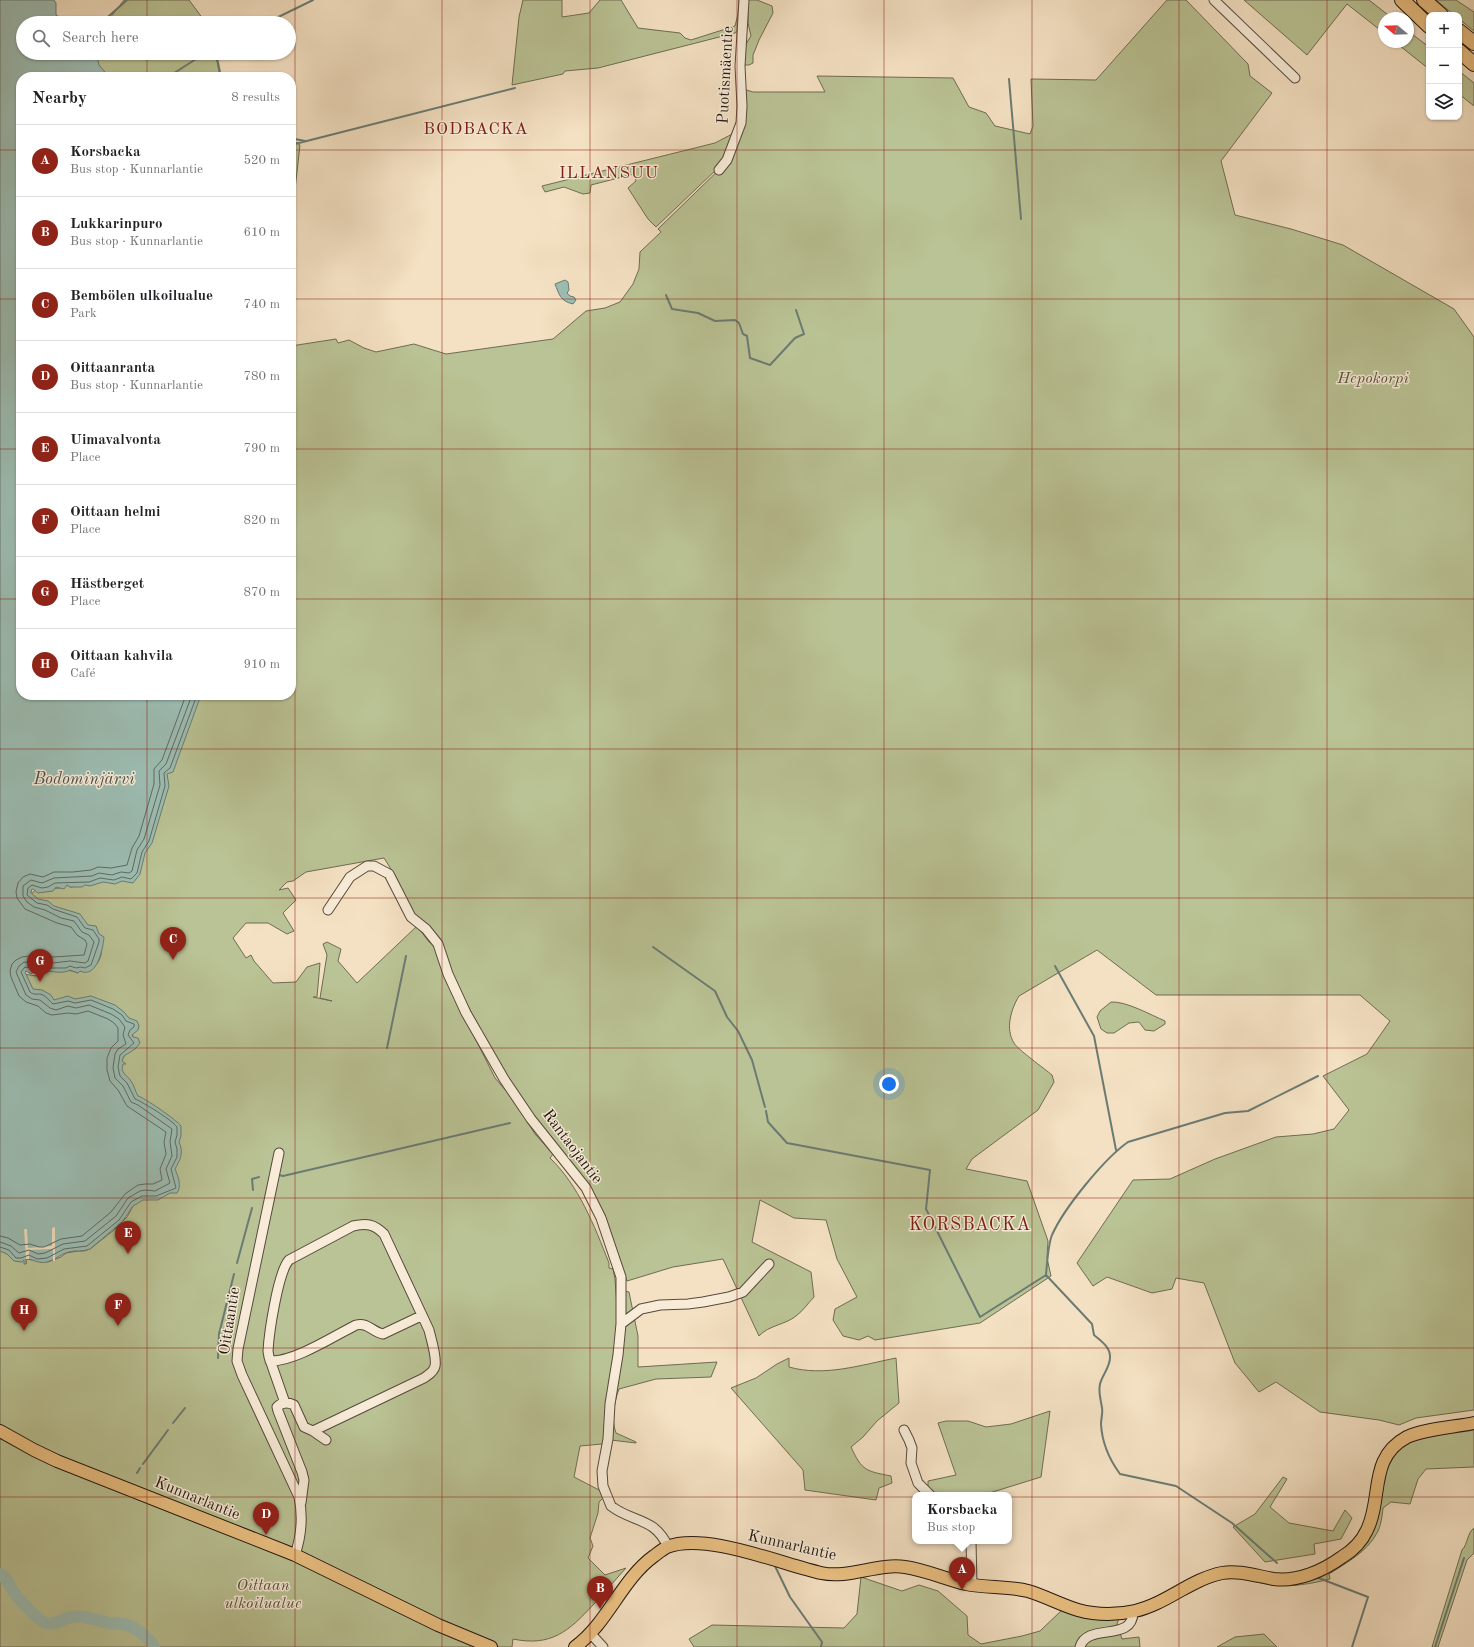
<!DOCTYPE html>
<html lang="en">
<head>
<meta charset="utf-8">
<style>
  :root { --surface:#fff; --page:#f2f2f2; --text:#202124; --muted:#757577; --line:#e0e0e0; --accent:#8f2418 }
  body { margin:0; font-family:"Old Standard TT",serif; background:var(--page); color:var(--text) }
  .controls { position:absolute; right:12px; top:12px; display:grid; overflow:hidden; border-radius:8px; box-shadow:0 1px 3px #0004 }
  .controls button { width:36px; height:36px; display:grid; place-items:center; padding:0; border:0; border-bottom:1px solid var(--line); background:var(--surface); color:var(--text); font:20px sans-serif }
  .compass { position:absolute; left:1378px; top:12px; width:36px; height:36px; border-radius:50%; background:var(--surface); box-shadow:0 1px 3px #0004; rotate:289deg }
  .you { position:absolute; left:889px; top:1084px; width:14px; height:14px; margin:-10px; border:3px solid #fff; border-radius:50%; background:#1a73e8; box-shadow:0 0 0 6px #1a73e833 }
  .badge { display:grid; place-items:center; width:26px; height:26px; border-radius:50%; background:var(--accent); color:#fff; font-size:13px; font-weight:700 }
  .pin { position:absolute; translate:-50% -33px; filter:drop-shadow(0 1px 2px #0008) }
  .pin::after { content:''; position:absolute; top:21px; width:14px; height:12px; background:inherit; clip-path:polygon(0 0,100% 0,50% 100%) }
  .popup { position:absolute; left:912px; top:1492px; width:100px; height:52px; box-sizing:border-box; display:grid; place-content:center; border-radius:8px; background:var(--surface); filter:drop-shadow(0 1px 3px #0005); font-size:13px; white-space:nowrap; color:var(--muted) }
  .popup b { font-size:15px; color:var(--text) }
  .popup::after { content:''; position:absolute; left:50%; top:100%; margin-left:-8px; border:8px solid transparent; border-top-color:var(--surface) }
  .list { margin:0; padding:0; list-style:none }
  h2 { display:flex; justify-content:space-between; align-items:center; height:52px; margin:0; padding:0 16px; font-size:17px }
  h2 small { font-size:13px; font-weight:400; color:var(--muted) }
  .list li { display:grid; grid-template-columns:26px 1fr auto; gap:12px; align-items:center; box-sizing:border-box; height:72px; padding:0 16px; border-top:1px solid var(--line) }
  .list b { display:block; font-size:15px; white-space:nowrap }
  .list p { margin:0; font-size:13px; white-space:nowrap; color:var(--muted) }
  .list em { font-size:13px; font-style:normal; color:var(--muted) }
  .icon { flex:none; width:22px; height:22px; fill:none; stroke:currentColor; stroke-width:2; stroke-linecap:round; stroke-linejoin:round }
  .map { position:relative; flex:none; width:1474px; height:1647px; overflow:hidden }
  .search { position:absolute; background:var(--surface); box-shadow:0 1px 3px #0004; left:16px; top:16px; width:280px; height:44px; display:flex; align-items:center; gap:10px; box-sizing:border-box; padding:0 14px; border-radius:22px; color:var(--muted); font-size:15px }
  .panel { position:absolute; background:var(--surface); box-shadow:0 1px 3px #0004; left:16px; top:72px; width:280px; height:628px; border-radius:16px }
  .map>svg:first-child { display:block }
</style>
</head>
<body>
<div class="map">
<svg width="1474" height="1647" viewBox="0 0 1474 1647">
  <rect width="100%" height="100%" fill="#f4e1c3"/>
  <filter id="stains"><feTurbulence type="fractalNoise" baseFrequency=".005" numOctaves="4"/><feColorMatrix values="0 0 0 0 .2 0 0 0 0 .09 0 0 0 0 .02 0 0 0 .5 -.17"/></filter>
  <radialGradient id="worn" r=".72"><stop offset=".6" stop-color="#630" stop-opacity="0"/><stop offset="1" stop-color="#630" stop-opacity=".3"/></radialGradient>
  <path fill="#bac395" stroke="#6e6c53" d="M124,0H189L206,23H106Z
    M523,0H562V17L589,13L600,0H621L638,28L680,33L685,38L691,40L735,26L738,14L739,0H743L739,30L735,33L598,68L565,71L563,74L512,85L519,17Z
    M748,0H757L772,6L773,13L759,40L753,55V63L749,65H742L746,44L751,36L748,23Z
    M1167,0H1186L1248,64L1250,76L1272,93L1221,161L1235,215L1291,229L1343,245L1454,309L1474,337V1410L1416,1418L1399,1425L1379,1420L1320,1412L1276,1382L1259,1392L1235,1363L1204,1283L1176,1278L1172,1289L1152,1293L1107,1277L1093,1286L1077,1263L1133,1180L1170,1179L1215,1159L1276,1137L1313,1134L1334,1129L1349,1110L1323,1076L1367,1054L1390,1021L1360,995H1156L1097,950L1019,996C1011,1009 1005,1029 1014,1043C1017,1049 1045,1069 1052,1075L1054,1082L1038,1110L972,1159L966,1169L1027,1181L1048,1241L1047,1258L1051,1276L980,1323L875,1340L868,1336L859,1340L843,1336L833,1320L835,1309L857,1297L837,1259L826,1220L794,1218L760,1200L752,1242L811,1272L814,1297C808,1303 803,1311 796,1316C785,1325 769,1325 759,1336L723,1259L673,1267L627,1281L605,1215L589,1185L541,1129L505,1076L501,1065L496,1060L452,975L443,945L439,939L413,917L396,877L384,858L306,872L293,881L287,882L279,890L288,888L296,900L283,913L294,931L287,934L268,923H246L233,938L246,958L251,955L254,961L273,983L296,982L307,967L320,963L317,997H313L332,1001L320,998L327,955L323,944L327,942L341,949L338,961L357,983L417,926L429,942L435,945L465,1018L495,1078L513,1099L535,1134L553,1154L550,1158C579,1186 594,1225 609,1263V1268L613,1269L615,1279L618,1319L605,1438L602,1444L580,1446L574,1477L601,1491L604,1497L599,1502L598,1513L590,1538L593,1546L588,1558L605,1575L626,1568C615,1580 604,1593 593,1605C569,1631 551,1647 513,1639L512,1647H0V1214L22,1262L24,1260L26,1264V1259L48,1262L61,1257L66,1253L78,1251H84L90,1249L114,1230L127,1217L133,1206L146,1104L127,1087L118,1069L133,1036L132,1034L32,995L24,974L36,976L37,973L33,972C46,967 64,968 78,973L80,971C96,971 104,958 101,943L28,898L36,889L62,888L67,885L70,887L79,886L146,695H291V346L336,339L338,343L349,340L364,348L376,352L414,344L446,354L553,339L586,311L605,308L620,302L633,284L639,269L640,252L661,232L658,229L729,160L743,89L753,92H825L817,76L953,78L969,107L986,113L995,126L1030,134L1033,126L1031,79L1096,80Z
    M1244,0H1369L1392,18H1384V33L1347,4L1307,55Z
    M1436,0H1456L1474,12V31L1459,19V15H1454Z
    M1408,31L1429,47V69L1395,42H1408Z
    M89,53H219L216,56L220,77H45Z
    M1459,71L1474,83V106L1459,94Z
    M736,132L718,168L656,227L648,219L628,188L636,181L634,174L591,185L590,193L583,194L564,187L545,192L542,186L715,143Z
    M291,139L300,145L291,225Z
    M1111,1002C1126,1001 1151,1015 1165,1021V1024L1154,1031L1145,1030L1139,1022L1129,1023L1114,1033H1107L1101,1029L1097,1017L1100,1011Z
    M625,1291L629,1292L638,1336V1367L717,1362L711,1377L656,1379L619,1389C614,1402 611,1420 616,1433L636,1442V1443L611,1440L615,1391L625,1330Z
    M789,1358V1367C824,1377 861,1365 896,1358L899,1403L877,1421L863,1437L851,1447C862,1471 866,1471 891,1476L892,1483L879,1488L876,1500L805,1490L803,1470L731,1388L756,1378L777,1364Z
    M1050,1411L1041,1477L983,1495H928V1481L956,1475L938,1423L946,1421H968L986,1427L1011,1424Z
    M1474,1429V1467L1426,1469L1418,1479L1410,1504L1391,1502L1383,1508C1382,1517 1381,1526 1377,1533C1367,1552 1346,1563 1329,1574L1330,1579C1311,1584 1292,1587 1272,1585C1256,1583 1239,1575 1223,1579C1210,1582 1198,1589 1186,1595L1185,1594L1209,1581L1228,1576L1284,1584L1359,1549C1365,1528 1382,1460 1397,1449C1418,1433 1449,1431 1474,1429Z
    M1283,1477L1287,1479L1270,1507L1289,1523L1333,1531L1345,1510L1352,1518L1341,1539L1314,1544L1315,1554L1265,1562L1233,1527L1255,1514Z
    M1474,1528V1553L1467,1560L1438,1647H1432L1462,1550C1468,1544 1467,1533 1474,1528Z
    M861,1577L902,1591L919,1585L938,1591L967,1616L968,1635L981,1644L1022,1636L1040,1631L1062,1610L1119,1618L1117,1624L1122,1639L1139,1637L1140,1647H694L689,1639L712,1625L844,1628L857,1614Z
    M1264,1634L1277,1647H1217L1235,1637Z"/>
  <path fill="#9cbeb4" stroke="#6b7b73" d="M0,0H54L56,3V15L58,16L54,20L53,23H23V53H96L99,65L109,77H21V695H201L173,772L167,774L169,786L152,843L145,853L140,874L133,883L122,881L115,884L103,882L90,886L85,885L82,887H70L67,885L64,889L56,887L53,891L38,893L33,889L31,890L32,892H30L38,899L48,901L54,906L80,914L88,925L96,926L99,934L104,937C103,949 97,979 80,971L78,973L70,970C64,974 49,972 43,969L42,971L37,970L31,974L26,971L25,972L33,989L42,990L51,995L54,1000L68,996L75,999L91,996L115,1005L124,1012L129,1018L137,1021L139,1026L138,1030L132,1035L133,1037L138,1038L140,1043L135,1049L124,1056L122,1061L126,1064H123C120,1073 126,1074 131,1081C134,1085 135,1091 138,1096C143,1097 177,1120 181,1126V1136L179,1142C184,1153 180,1160 175,1169C178,1176 182,1186 177,1193H170L158,1200H143L133,1206L122,1222L90,1249C82,1252 75,1250 68,1252C61,1254 55,1260 47,1262C38,1264 33,1259 26,1259V1264H24V1260L22,1262L14,1261L7,1254L0,1251Z
    M565,280L568,282L569,290L567,293L570,296L574,297L576,300L573,304C560,301 559,294 555,284Z"/>
  <path fill="#f4e1c3" d="M55,1227V1261H53V1249L29,1250V1259H26L24,1229H27L28,1248L52,1246V1228Z"/>
  <g fill="none" stroke-linecap="round" stroke-linejoin="round">
    <path stroke="#5f6a62" stroke-width="1" d="M0,1236L8,1238L20,1245L30,1244L39,1247H44L61,1239L82,1236L111,1212L125,1194L138,1185L145,1184H153L162,1180L160,1169L166,1154L164,1142L166,1132L127,1106L118,1090L110,1081L107,1070V1058L111,1048L118,1041V1028L114,1023L108,1019L88,1011L76,1014L68,1013L52,1015L46,1013L38,1006L26,1002L19,996L11,977L10,971L12,964L16,960L22,957L44,954L53,957L84,955L87,944L85,940L77,935L71,927L57,923L25,909L17,898L16,892L18,883L23,877L30,874L43,877L54,872H73L91,870L98,867L111,868L127,865L132,848L139,836L154,784V769L162,760L186,695
      M0,1242L11,1246L19,1253L29,1250L38,1254L45,1253L63,1244L85,1241L116,1216L128,1198L140,1191L146,1190L155,1191L170,1183L166,1169L172,1156L170,1142L172,1129L138,1105L131,1102L123,1086L115,1078L113,1068L115,1054L118,1049L126,1044L123,1035L125,1027L119,1019L111,1014L89,1005L76,1008L68,1006L56,1010L50,1008L40,1000L32,999L26,995L16,972L19,966L24,962L32,963L44,960L52,963L70,961L85,963L88,961L94,942L89,935L82,932L74,921L61,918L45,910L34,907L27,902L23,896V886L31,880L42,883L54,878L92,876L99,873L112,875L121,872L129,873L132,871L137,850L144,839L160,785L159,771L166,764L192,695
      M0,1247L9,1250L16,1258H21L29,1255L37,1259L47,1258L64,1249L87,1246L119,1220L131,1202L142,1196H156L176,1188L171,1169L177,1157V1149L175,1142L177,1135V1127C172,1120 143,1102 135,1099L127,1083L120,1076L118,1067L120,1055L134,1043L128,1035L130,1030L134,1027V1024L126,1021L122,1015L113,1009L91,1000L75,1003L68,1001L53,1004C49,1001 46,995 40,994C36,994 34,995 30,992L21,972L25,967L32,968L43,965L50,968H66L70,966L76,968L81,967L85,968L91,965L99,942V939L93,930L85,928L77,917L53,909L47,905L37,903L27,895L28,888L32,885L42,888L48,887L55,883L89,882L100,878L114,880L122,877L131,879L137,873L142,852L149,841L165,786L164,773L170,768L197,695"/>
    <path stroke="#6b7b73" stroke-width="2" d="M101,23L127,0
      M266,23L313,0
      M216,53L221,77
      M168,77L196,59L209,53
      M1009,79L1021,219
      M291,136L295,139L305,141
      M291,145L515,88
      M666,295L672,309L698,313L715,321L735,320L739,323L743,334L747,336L750,358L770,365L795,338L804,334L796,310
      M653,947L715,991L727,1017L738,1031L752,1060L765,1107
      M1055,966L1094,1036L1116,1150
      M387,1048L406,956
      M766,1111L768,1122L787,1143L930,1170L926,1209L980,1317L1046,1275C1047,1264 1048,1245 1052,1235C1064,1208 1104,1159 1128,1142L1225,1113L1248,1111L1318,1076
      M279,1175L283,1176L510,1123
      M253,1190L252,1179L259,1177
      M237,1263L252,1208
      M1046,1275L1092,1324L1094,1335C1100,1340 1110,1347 1110,1356C1111,1366 1102,1375 1100,1384C1098,1393 1101,1400 1102,1408C1103,1413 1101,1419 1101,1424C1102,1443 1109,1459 1120,1474L1176,1486L1232,1523L1277,1563
      M218,1358L219,1334L234,1274
      M173,1423L185,1408
      M143,1464L168,1430
      M137,1473L140,1468
      M774,1564L790,1597L822,1642L821,1647
      M1316,1577L1368,1597L1352,1647
      M1435,1647L1464,1558"/>
    <path stroke="#9cbeb4" stroke-width="12" d="M0,1574C7,1578 9,1584 13,1591C18,1598 38,1621 46,1623C56,1626 62,1618 72,1617C85,1615 95,1620 108,1623C113,1624 118,1623 123,1624C135,1626 148,1637 154,1647"/>
    <defs>
      <path id="minor" d="M1214,0L1295,78
        M719,170L727,160L741,123L742,106L740,66L744,0
        M328,910L350,877L367,866H374L389,874L411,917L426,929L438,944L448,974L466,1013L504,1079L531,1119L586,1188L601,1218L621,1277V1324L618,1355L610,1404L608,1439L602,1471L603,1486L611,1506C633,1523 655,1517 668,1547
        M279,1153L238,1349L237,1361L242,1375L299,1497C303,1516 301,1537 295,1555
        M621,1324L641,1309L660,1305L688,1304L703,1302L729,1297L743,1292L769,1264
        M270,1361C294,1362 334,1336 356,1325C368,1322 372,1332 383,1334L421,1316
        M285,1403L269,1357L268,1351C269,1333 278,1272 289,1260L353,1226C367,1223 374,1224 384,1234L429,1330C431,1339 437,1357 435,1366C434,1372 428,1375 424,1378L313,1431
        M904,1430L909,1440L912,1448L911,1463L918,1483L930,1495
        M301,1503L304,1480L302,1472L278,1411L277,1407C282,1402 288,1402 294,1405L304,1427L313,1431L326,1440
        M971,1541L972,1585
        M591,1634L603,1647
        M1080,1647C1087,1622 1133,1643 1133,1612"/>
      <path id="major" d="M0,1431L34,1450L57,1461L295,1555L438,1625L491,1647
        M575,1647C608,1623 621,1580 654,1556C658,1553 663,1549 667,1547C706,1532 781,1564 821,1573C849,1579 877,1563 905,1567C926,1570 945,1579 966,1584C986,1588 1008,1586 1028,1591C1045,1596 1061,1605 1078,1610C1096,1615 1117,1615 1135,1611C1166,1604 1191,1579 1222,1573C1239,1570 1256,1576 1274,1579C1297,1582 1323,1571 1342,1557C1352,1551 1362,1541 1367,1530C1383,1497 1368,1458 1407,1437C1423,1429 1455,1427 1474,1423"/>
      <path id="highway" d="M1402,0L1429,26
        M1424,0L1441,15
        M1459,31L1474,43
        M1459,51L1474,64"/>
    </defs>
    <use href="#minor" stroke="#56493e" stroke-width="11"/>
    <use href="#major" stroke="#221611" stroke-width="14"/>
    <use href="#highway" stroke="#221611" stroke-width="16"/>
    <use href="#minor" stroke="#f8ecd8" stroke-width="9"/>
    <use href="#major" stroke="#eac082" stroke-width="12"/>
    <use href="#highway" stroke="#eac082" stroke-width="14"/>
  </g>
  <path fill="none" stroke="#8f2418" stroke-width="1" stroke-opacity="0.55" d="M147,0V23M295,0V1647M442,0V1647M590,0V1647M737,0V1647M884,0V1647M1032,0V1647M1179,0V1647M1327,0V1647M147,53V77M0,150H21M291,150H1474M0,299H21M291,299H1474M0,449H21M291,449H1474M0,599H21M291,599H1474M147,695V1647M0,749H1474M0,898H1474M0,1048H1474M0,1198H1474M0,1348H1474M0,1497H1474"/>
  <g text-anchor="middle" dominant-baseline="central" stroke-width="3" stroke-linejoin="round" paint-order="stroke">
    <g font-size="16" fill="#221611" stroke="#f8ecd8">
      <text transform="translate(726 75) rotate(-87)">Puotismäentie</text>
      <text transform="translate(572 1147) rotate(53)">Rantaojantie</text>
      <text transform="translate(230 1321) rotate(-81)">Oittaantie</text>
      <text transform="translate(197 1499) rotate(22)">Kunnarlantie</text>
      <text transform="translate(792 1546) rotate(13)">Kunnarlantie</text>
    </g>
    <g font-size="16" font-style="italic" fill="#57533f" stroke="#f8ecd8">
      <text x="1373" y="379">Hepokorpi</text>
      <text x="263" y="1586">Oittaan<tspan x="263" dy="18">ulkoilualue</tspan></text>
    </g>
    <g font-size="17" letter-spacing="1" fill="#7a1f14" stroke="#f8ecd8">
      <text x="476" y="129">BODBACKA</text>
      <text x="609" y="173">ILLANSUU</text>
    </g>
    <g font-size="17" font-style="italic" fill="#4d514a" stroke="#f8ecd8">
      <text x="84" y="779">Bodominjärvi</text>
    </g>
    <g font-size="18" letter-spacing="1" fill="#7a1f14" stroke="#f8ecd8">
      <text x="970" y="1225">KORSBACKA</text>
    </g>
  </g>
  <rect width="100%" height="100%" filter="url(#stains)"/>
  <rect width="100%" height="100%" fill="url(#worn)"/>
</svg>
<div class="controls">
<button>+</button>
<button>−</button>
<button><svg class="icon" aria-label="layers" viewBox="0 0 24 24"><path d="M12 4l9 5-9 5-9-5zM3 14l9 5 9-5"/></svg></button>
</div>
<svg class="compass" viewBox="-18 -18 36 36"><path d="M0-13l5 13h-10z" fill="#e53935"/><path d="M0 13l5-13h-10z" fill="#757577"/></svg>
<div class="you"></div>
<div class="pin badge" style="left:962px;top:1590px">A</div>
<div class="popup"><b>Korsbacka</b>Bus stop</div>
<div class="pin badge" style="left:600px;top:1609px">B</div>
<div class="pin badge" style="left:173px;top:960px">C</div>
<div class="pin badge" style="left:266px;top:1535px">D</div>
<div class="pin badge" style="left:128px;top:1254px">E</div>
<div class="pin badge" style="left:118px;top:1326px">F</div>
<div class="pin badge" style="left:40px;top:982px">G</div>
<div class="pin badge" style="left:24px;top:1331px">H</div>
<div class="search"><svg class="icon" aria-label="search" viewBox="0 0 24 24"><circle cx="10" cy="10" r="6"/><path d="M15 15l6 6"/></svg>Search here</div>
<section class="panel">
<h2>Nearby<small>8 results</small></h2>
<ul class="list">
<li><span class="badge">A</span><div><b>Korsbacka</b><p>Bus stop · Kunnarlantie</p></div><em>520 m</em></li>
<li><span class="badge">B</span><div><b>Lukkarinpuro</b><p>Bus stop · Kunnarlantie</p></div><em>610 m</em></li>
<li><span class="badge">C</span><div><b>Bembölen ulkoilualue</b><p>Park</p></div><em>740 m</em></li>
<li><span class="badge">D</span><div><b>Oittaanranta</b><p>Bus stop · Kunnarlantie</p></div><em>780 m</em></li>
<li><span class="badge">E</span><div><b>Uimavalvonta</b><p>Place</p></div><em>790 m</em></li>
<li><span class="badge">F</span><div><b>Oittaan helmi</b><p>Place</p></div><em>820 m</em></li>
<li><span class="badge">G</span><div><b>Hästberget</b><p>Place</p></div><em>870 m</em></li>
<li><span class="badge">H</span><div><b>Oittaan kahvila</b><p>Café</p></div><em>910 m</em></li>
</ul>
</section>
</div>
</body>
</html>
